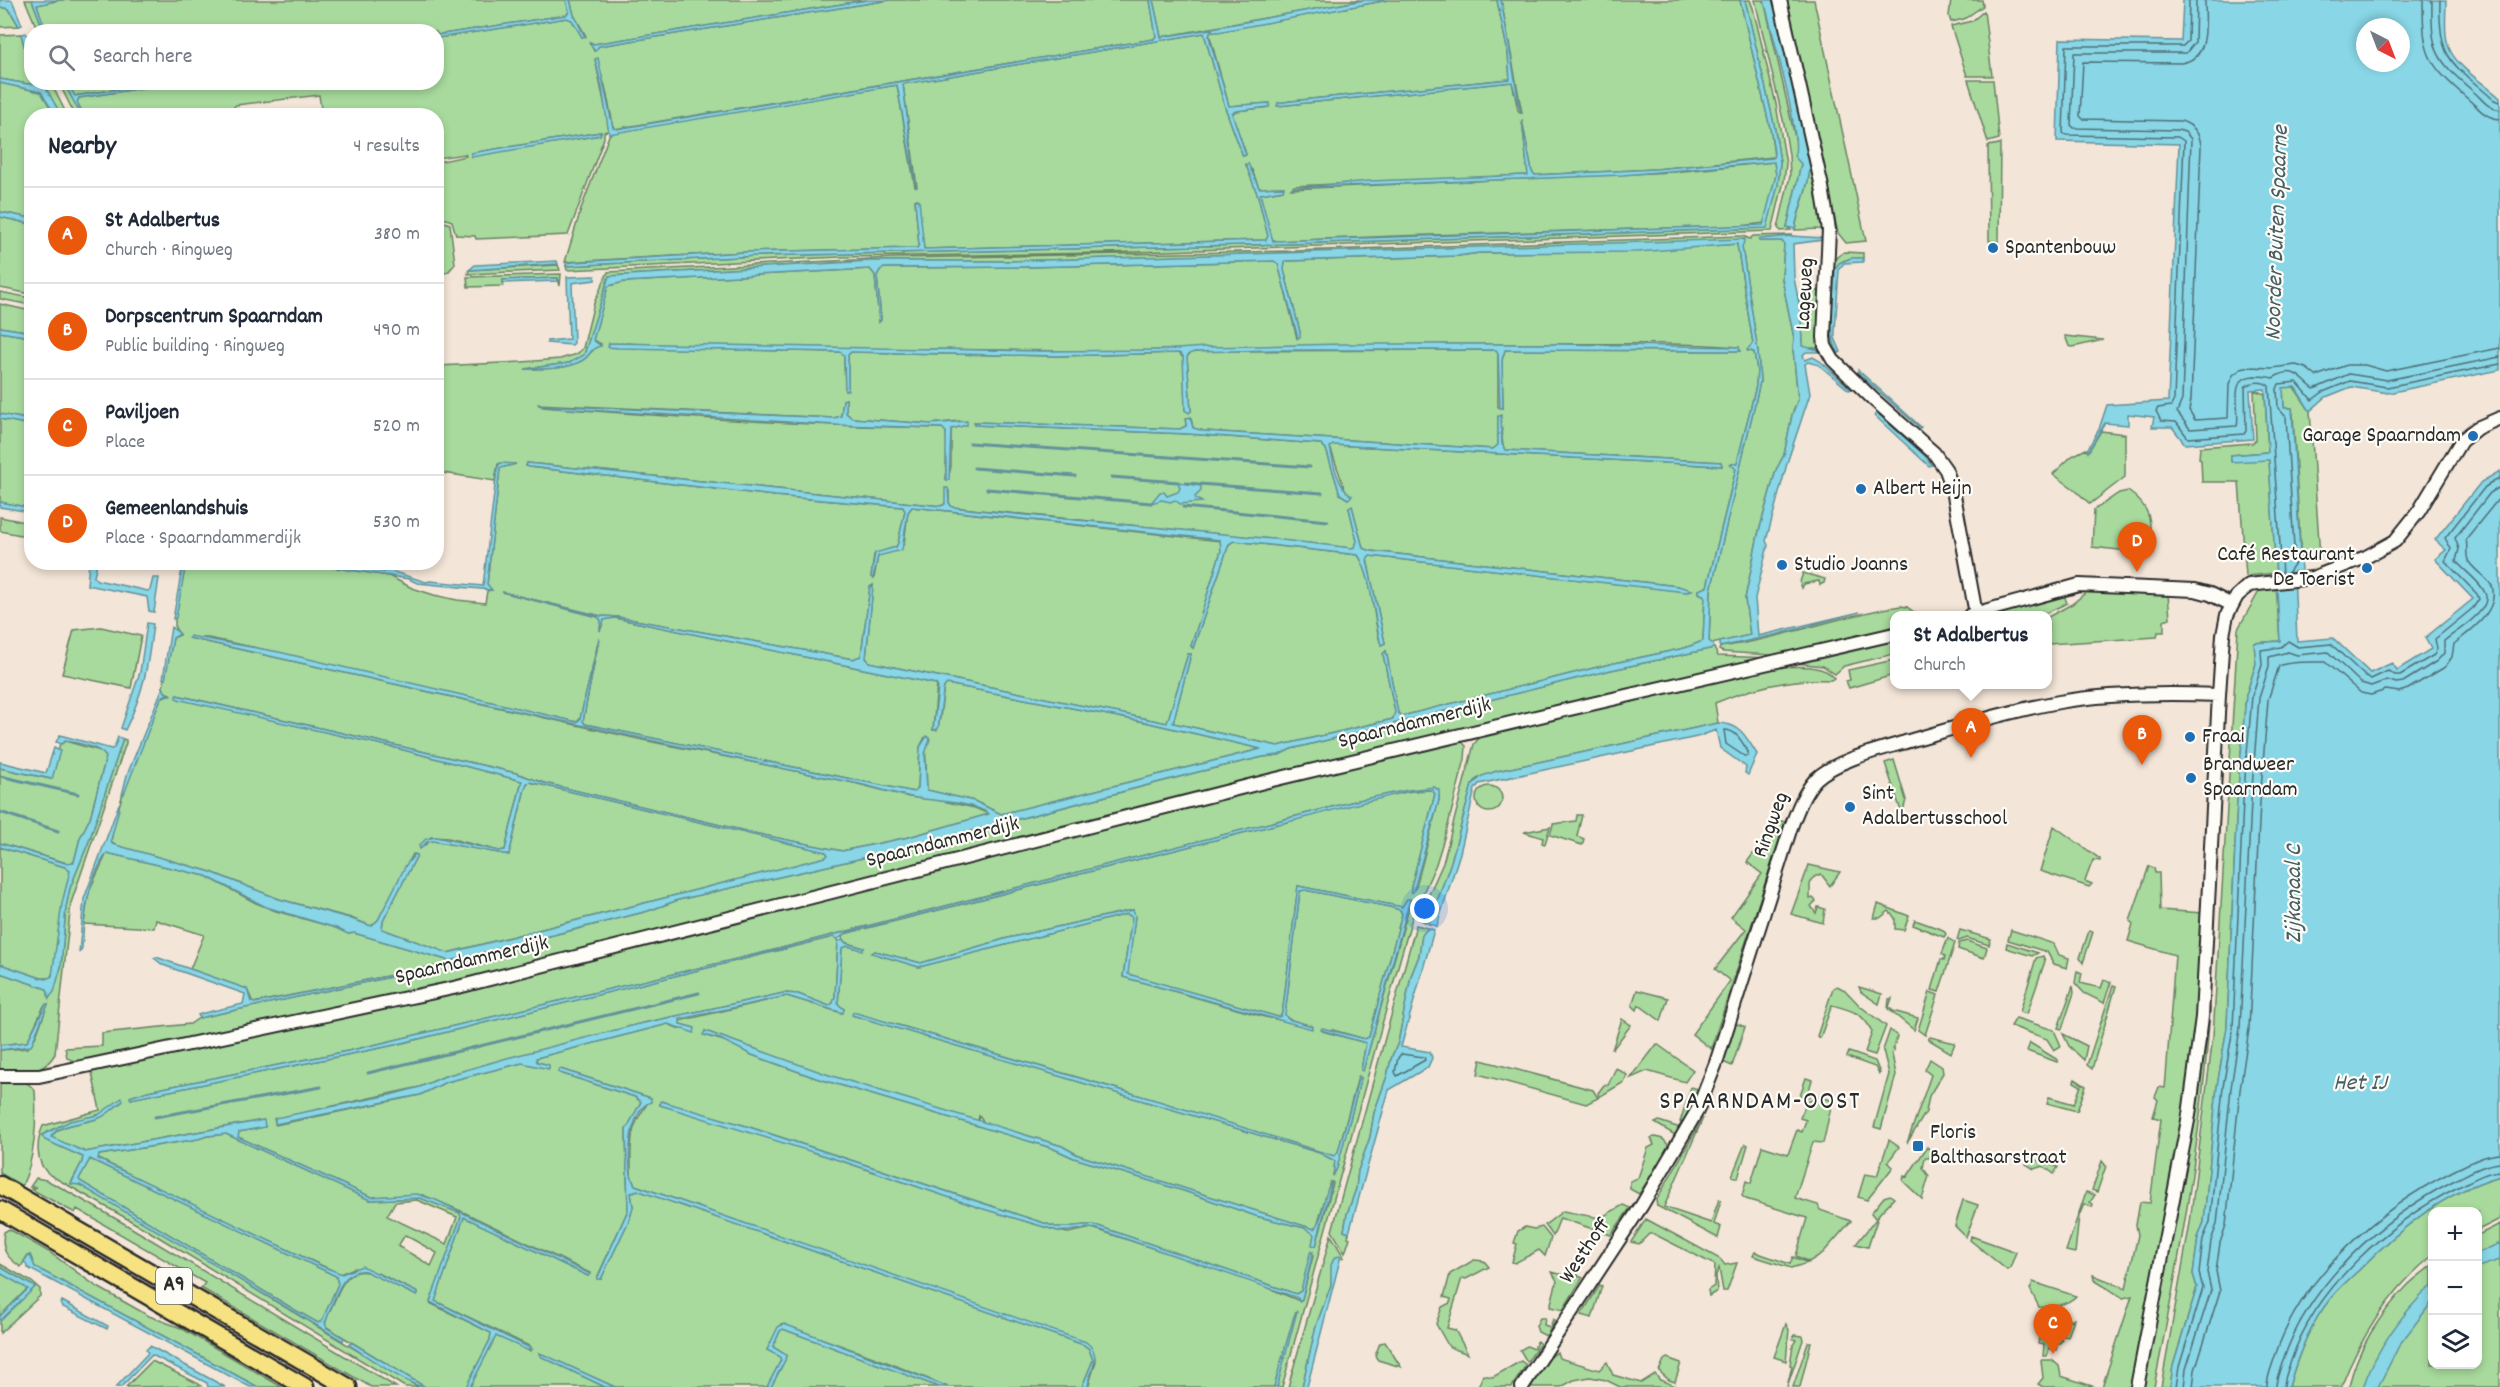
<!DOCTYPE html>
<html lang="en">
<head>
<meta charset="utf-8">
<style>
  :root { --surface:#fff; --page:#f2f2f3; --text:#1f2937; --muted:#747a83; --line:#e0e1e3; --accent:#ea580c }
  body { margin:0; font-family:Dekko,sans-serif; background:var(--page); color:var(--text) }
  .controls { position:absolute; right:18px; bottom:18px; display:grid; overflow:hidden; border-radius:12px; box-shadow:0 3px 9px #0003 }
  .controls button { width:54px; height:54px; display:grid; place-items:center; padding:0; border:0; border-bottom:2px solid var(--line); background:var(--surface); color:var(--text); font:30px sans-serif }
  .compass { position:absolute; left:2356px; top:18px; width:54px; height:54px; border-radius:50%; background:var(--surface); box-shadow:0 3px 9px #0003; rotate:138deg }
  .you { position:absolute; left:1425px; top:909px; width:21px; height:21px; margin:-15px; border:4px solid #fff; border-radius:50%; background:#1a73e8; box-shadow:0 0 0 9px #1a73e833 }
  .badge { display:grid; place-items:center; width:39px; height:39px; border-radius:50%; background:var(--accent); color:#fff; font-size:20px; font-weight:700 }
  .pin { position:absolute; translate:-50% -50px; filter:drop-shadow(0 2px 3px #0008) }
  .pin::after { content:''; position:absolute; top:32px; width:21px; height:18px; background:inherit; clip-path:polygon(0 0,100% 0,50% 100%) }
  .popup { position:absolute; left:1890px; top:611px; width:162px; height:78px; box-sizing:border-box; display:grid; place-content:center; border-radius:12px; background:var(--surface); filter:drop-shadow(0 2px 4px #0005); font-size:20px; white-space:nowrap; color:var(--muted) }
  .popup b { font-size:22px; color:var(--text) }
  .popup::after { content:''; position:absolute; left:50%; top:100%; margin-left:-12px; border:12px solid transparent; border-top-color:var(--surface) }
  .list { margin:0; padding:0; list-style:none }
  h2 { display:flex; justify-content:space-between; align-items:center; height:78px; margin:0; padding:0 24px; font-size:26px }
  h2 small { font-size:20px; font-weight:400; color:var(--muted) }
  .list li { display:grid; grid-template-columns:39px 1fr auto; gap:18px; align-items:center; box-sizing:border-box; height:96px; padding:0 24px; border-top:2px solid var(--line) }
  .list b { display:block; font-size:22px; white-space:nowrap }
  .list p { margin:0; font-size:20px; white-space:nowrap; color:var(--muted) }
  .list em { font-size:20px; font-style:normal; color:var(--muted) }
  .icon { flex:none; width:33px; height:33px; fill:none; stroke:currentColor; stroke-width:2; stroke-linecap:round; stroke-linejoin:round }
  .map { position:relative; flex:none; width:2500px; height:1387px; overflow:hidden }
  .search { position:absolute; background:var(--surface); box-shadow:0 3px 9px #0003; left:24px; top:24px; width:420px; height:66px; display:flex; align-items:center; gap:15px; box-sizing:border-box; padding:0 21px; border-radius:24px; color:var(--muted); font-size:22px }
  .panel { position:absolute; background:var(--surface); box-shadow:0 3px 9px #0003; left:24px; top:108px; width:420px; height:462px; border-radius:24px }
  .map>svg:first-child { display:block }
</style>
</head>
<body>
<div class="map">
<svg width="2500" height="1387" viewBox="0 0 2500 1387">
  <rect width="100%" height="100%" fill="#f3e5d7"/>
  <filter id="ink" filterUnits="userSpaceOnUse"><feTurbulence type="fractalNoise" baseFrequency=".0167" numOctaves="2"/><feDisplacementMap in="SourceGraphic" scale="12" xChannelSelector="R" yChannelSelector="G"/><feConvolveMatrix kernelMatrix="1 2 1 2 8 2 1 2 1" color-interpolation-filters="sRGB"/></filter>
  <g filter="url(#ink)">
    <path fill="#a7da9c" stroke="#698264" stroke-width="1.5" fill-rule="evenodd" d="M25,0H32L44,31H38Z
      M60,0H566L569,12L566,15L437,35L436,32H46L37,5Z
      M570,0H867L594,44L590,42L594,51L599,46L890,0H1150L1156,36L1154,39L614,129L605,86L595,59L610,130L604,132V138L568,235L476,239L475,236L456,235L452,221L437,216V162L466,156L465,154L437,158L436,116L322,115L319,95L236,105L224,116L84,115L77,102L79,98L84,97L175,83L436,82L437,38L567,18L572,20L582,37L586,36L574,15ZM601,132L600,135L472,156L471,153Z
      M1153,0H1364L1161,37Z
      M1388,0H1497L1508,53L1510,79L1291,101L1278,103V106L1512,82L1518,110L1520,113H1522L1501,0H1740L1771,132L1774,157L1656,169L1535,175L1532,172L1522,120L1528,175L1294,186L1291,189L1673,172L1774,162L1776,175L1765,223L1741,226L1396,236L1277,241L1271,239L1260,194L1283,190V187L1259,188L1252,170L1246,165L1258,196L1268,236L1266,240L924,249L917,199L915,200L919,245L917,248L746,252L565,262L582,206L610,133L897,85L915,187H917L903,84L1204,33L1225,107L1243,156L1246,154L1232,114L1236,111L1269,107V103L1229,106L1209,33Z
      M1745,0H1750L1753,8L1776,104L1786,164L1784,181L1772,231L1105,253L841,257L567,270L566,266L757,256L1289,244L1766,228L1778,185L1780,162L1774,124Z
      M1755,0H1764L1801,164L1787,227L1791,230L1781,231L1778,228L1790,176L1789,155L1784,124Z
      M1774,0H1777L1824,228L1822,229L1795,230C1798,208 1810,188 1810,165Z
      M1786,0H1814L1866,241L1846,243L1838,233Z
      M1951,0H1982L1983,6L1964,19L1951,22L1949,16Z
      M0,7L9,9L19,26L0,27Z
      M1984,11L1992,76H1967L1951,26L1972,21Z
      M21,34L31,70L32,82L33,83L28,84L0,79V35Z
      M1968,80H1993L1999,139L1988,142Z
      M0,83L41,92L55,115L32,116L31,218L0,212Z
      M43,83H51L67,115H61Z
      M59,83H64L81,115H75Z
      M67,83H158L74,96Z
      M2000,144L1999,241H1989L1988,146Z
      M0,217L31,224V294L0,288Z
      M437,219L450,224L455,264L448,272L437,275Z
      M1791,235L1789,238L1759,241H1782L1784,244L1782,279L1794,338L1793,349L1798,399L1792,415L1784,455L1776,470L1758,535L1745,599L1750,635L1712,644L1709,641L1711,590L1760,382L1758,352L1742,247L1743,239L1725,241L1009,261H870L609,276L584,355L569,363L525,369C543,368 568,370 583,360C591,354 591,349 601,344L593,340L608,286L624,282L870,269L875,275L879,322L881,320L877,276L880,270L884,268L1025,267L1274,261L1278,263L1297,338L1300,332L1284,270L1285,261L1458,256L1479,253L1633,251L1737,244L1753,344L1748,351L1754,352L1757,370L1756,386L1738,459L1737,463L1731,464L1736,468L1707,587L1699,590V593L1705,596L1703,641L1685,648L1614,663L1402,716L1398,713L1386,651L1383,654L1395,712L1393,719L1278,746L1173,723L1191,654H1188L1167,723L869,662L866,658L873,585L870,587L861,656L853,659L618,617L601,616L502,592L598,617L601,620L600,631L605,618H615L937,684L933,730H937C942,716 941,701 944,687L947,684L1145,722L1261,749L1001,814L974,801L927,790L925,737L920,747L918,788L914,792L585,724L583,721L599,639L580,719L577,722L257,648L208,638H189L643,740L854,783L909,797L933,799L975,808L989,814L909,837L842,851L758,834L544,783L516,773L177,695L202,704L392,747L522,781L505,850L499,851L448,838L431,837L420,849L430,841H434L509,855L524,792L527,783L530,782L826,852L828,855L827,857L447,953L382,929L383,921L417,855L413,854L378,920L371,926L351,918L279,899L211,872L115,845L111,842C117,796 144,742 161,698L170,694L165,692L163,687L173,638L180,635L175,628V619L186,563L317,564L389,576L412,588L434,595L457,600L485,603L487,591L491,590L487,584L500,468L516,464H498L495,481L437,472V366L522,362L560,359L577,354L583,348L594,303L608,272L893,258L1294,251L1743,236L1750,239L1753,236ZM624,343C719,348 814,348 910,349C993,349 1078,353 1162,350C1285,345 1408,344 1532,344C1601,344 1670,342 1739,347L1740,351L1505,350L1502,360L1503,408L1498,407V353L1496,350L1202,351L1190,353L1187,357L1191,411L1185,410L1184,359L1179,353L1056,356L851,352L848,355V390L845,391L844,356L841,352L609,347ZM846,399V413L852,418L930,424L959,421L966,425L951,429V466L948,480H946C945,464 949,444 945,429L942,428C813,426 684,418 555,408L543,407L539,404L834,418L841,416L843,400ZM1498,417C1505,427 1499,440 1505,450L1721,462L1722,466L1333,445L1330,447L1346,493L1351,495L1348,499L1340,494L1326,449L1321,444L1188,434L975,425L974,422L1180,429L1186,426V418H1191L1193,428L1204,431L1493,449L1498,445ZM527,463L941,506L945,504L949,490V503L952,507C1085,521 1218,533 1351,548L1355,547L1357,541L1349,508L1352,506L1363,548L1371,551L1678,586L1690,592L1370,556L1367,559L1385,643L1381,645C1372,619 1374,577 1358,555L1234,541L1229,544L1193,648L1191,646L1195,634L1221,551V541L912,507L908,512L904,544L878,556L874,578L871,577L874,555L896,547L898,543L905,511L903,507L775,496L530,467L526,466Z
      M1844,252L1863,253V258C1853,258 1840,258 1835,269C1834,290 1826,337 1839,353L1835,355L1829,338L1833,268L1837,257Z
      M558,265L560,270L468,274L469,270Z
      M561,274L560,286L558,278L503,280V286L468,287L467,277Z
      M1822,290L1820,348H1804L1797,295Z
      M0,292L31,298V305L0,299Z
      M0,304L31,311V332L0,327Z
      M0,332L31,337V420L0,414Z
      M2065,336L2103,340L2073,347L2069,346Z
      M2283,387H2294L2310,411L2320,556L2301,561L2293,414L2292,408H2284Z
      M2254,390L2265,394L2268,452L2231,455V461L2269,459L2276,573L2246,576L2239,482H2202L2201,460L2199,459L2200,447L2252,443L2256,440Z
      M0,419L31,425V508L0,502Z
      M2101,431L2125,434V477L2090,504L2074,489L2053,474L2072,456L2086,449L2088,452Z
      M2128,491C2141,500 2151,511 2150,528L2133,525L2128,551L2092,547L2094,510L2119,493Z
      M0,517L31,523V537L0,531Z
      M327,563H387V567L384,572Z
      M1803,573L1825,579L1824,583L1820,585L1819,581L1804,584L1802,588L1800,582Z
      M2276,585L2280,641L2254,643L2256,664L2246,695L2237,801L2227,1027L2217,1087L2204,1222L2198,1238L2193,1274L2197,1287L2173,1366L2170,1387H2161L2190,1223L2213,1036L2238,629L2261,588Z
      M2089,590L2168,594L2170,618L2164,620V632H2158L2157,637L2048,644V617L2072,604Z
      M2062,595H2064L2067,603L2042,615L1989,616Z
      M1901,606L1907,607L1918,615L1894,616V630L1787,656L1723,652L1719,650L1720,647C1782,639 1840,615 1901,606Z
      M101,627L141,636L131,688L62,674L74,630Z
      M1894,638V654L1844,666L1835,674L1823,666L1795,663Z
      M1714,648L1718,656L1772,658L515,970L82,1062L71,1060L67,1057L65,1048L102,1046V1033L190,1024L199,1018L437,967L436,966L253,1003L247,989L190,969L204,935L156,920L154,928L84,924L89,891L107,853L206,876L256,903L276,911L336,928L349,934L354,933L450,961L648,911L678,900L911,847L1198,772L1263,757L1279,755L1291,749L1611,670Z
      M1894,660V675L1849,688L1846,681L1850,680L1848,670Z
      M1777,667C1792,667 1825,663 1834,678L1831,680C1791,678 1751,688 1715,703L1718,723L1497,771L1477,779L1472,785L1451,862L1429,924L1418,919L1443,863L1474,744L1481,736L1656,693Z
      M123,739L126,740V743L71,903L55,1054C41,1077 24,1071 0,1072V1050L28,1048L36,1036L48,1004L44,1006L27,1042L0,1045V973L47,989L49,998L61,967L66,907L70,888L89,841Z
      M1460,740L1466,746L1465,759L1448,825L1436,864L1412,918L1399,963L1282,1387H1277L1296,1311L1274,1387H1088L1096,1361L1091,1347L1071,1338L635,1185C630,1178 631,1170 631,1161C630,1131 634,1122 651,1098L560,1069L558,1072L560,1073L635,1097L641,1102L626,1130L628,1210L597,1278L601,1279L630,1218L633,1207L631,1193L637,1190L1084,1345L1089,1349L1093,1360L1082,1387H948L884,1361L781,1324L767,1350L779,1356L781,1360L767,1387H615L539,1353L540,1356L605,1387H470L496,1336L531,1351V1347L435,1301L464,1217L588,1276L590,1273L461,1211L423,1195L371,1197L238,1137V1132L265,1127L263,1120L85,1152L51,1138C58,1123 85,1124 99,1118C108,1114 115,1106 123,1101C113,1104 107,1112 97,1115C76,1122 63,1122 42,1135L45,1140L83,1157L82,1162L71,1183L80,1185L105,1199L418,1387H405L147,1230L50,1175C35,1164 36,1141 43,1126L100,1110L91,1068L704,929L708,930L738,923L741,919L1193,804ZM1434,787L1439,796V800L1416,887L1412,892L1411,887L1435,794L1432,790C1380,790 1328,814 1278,824L844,934L842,938L845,942L864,948L862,950L848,946L842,948L838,1004L844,1009L842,1013L787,996L679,1021L680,1024L695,1028L680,1029L668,1024L536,1058L537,1062L549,1065L522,1063L446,1082L420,1095L276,1125L274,1119L420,1087L445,1076L639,1024L784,993L798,994L829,1006L833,1003L835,997L838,941L837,937H833L390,1046L131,1099L130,1097L148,1091L348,1051L774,950L1359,800ZM1298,886L1402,907L1407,899L1411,900L1363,1071L1361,1070L1366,1043L1322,1031L1333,1030L1365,1039L1369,1037L1402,914L1400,910L1390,907L1305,890L1300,891L1285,1015L1288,1019L1312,1026L1265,1017L1123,977L1132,917L1127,914L919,967L872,953L875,951L921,963L1008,938L1133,910L1135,916L1127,974L1278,1017L1281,1016L1283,1008ZM852,1015L898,1025L1128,1092L1334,1156L1338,1152L1358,1077L1361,1078L1337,1168L1333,1176L1335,1161L1320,1153ZM705,1031L818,1072L978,1121L979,1116L984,1123L1062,1146L1078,1155L1314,1229L1317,1226L1330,1182L1333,1183L1316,1246L1313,1244L1314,1233L1305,1228L1256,1216L1184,1191L1074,1158L1052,1148L816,1078L752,1055L728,1042L706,1036ZM660,1102L743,1125L1056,1227C1070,1229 1084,1223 1098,1226L1296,1294L1301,1291L1311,1252L1313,1256L1302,1299L1300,1301L1252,1281L1092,1228L1068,1233L1058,1231C924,1193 795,1140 660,1105Z
      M65,741L101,751L106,757L90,818L80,838L74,862L70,864L0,843V768L51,779L60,743Z
      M1894,760L1906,800L1902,814L1885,763Z
      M1476 799a13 13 0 1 1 26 0a13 13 0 1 1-26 0Z
      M1577,815H1582L1577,836L1584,839L1582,845L1550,835L1553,824L1576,821Z
      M1778,820L1785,822L1711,1049L1692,1034L1730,981L1715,969L1746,929L1731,917L1762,874L1747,862Z
      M2054,826L2100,859V861L2093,860L2085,881L2092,884L2089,887L2040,871Z
      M1550,827L1545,844L1542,843L1543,838L1524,832Z
      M0,847L65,867L70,871L58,933L55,969L50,978H41L0,964Z
      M1809,865L1840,872L1830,886L1821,874L1814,877L1810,884V899L1813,898L1816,901L1811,906L1816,913L1818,907L1825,909L1823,923L1791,914Z
      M2149,866L2154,868L2155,873H2159L2160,910L2203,913L2201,981L2191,1082L2132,1387H2102L2132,1296L2123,1298L2094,1280L2093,1275L2126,1288L2138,1235L2136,1225L2140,1202L2150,1203L2161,1119L2153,1117L2158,1100L2155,1097L2159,1087L2165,1088L2166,1077L2175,955L2128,941L2133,924L2130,921Z
      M1878,904L1909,916L1904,930L1895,929V918L1889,911L1880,918H1874Z
      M1915,920L1943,930L1946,934L1944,937L1913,925Z
      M1416,925L1428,928L1422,935L1419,956L1411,976L1398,1043L1392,1056L1387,1076L1374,1113L1370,1137L1358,1171L1356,1189L1347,1214L1344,1231L1349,1233L1348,1237L1350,1238L1345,1253L1332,1231Z
      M1960,930L1991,939L1989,945L1967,938L1959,941L1957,940Z
      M2011,930L2054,944L2059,955L2069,958L2067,968L2054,964L2047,952L2008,940Z
      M2089,931L2093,932L2083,963L2080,958Z
      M1948,938L1955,943L1939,992L1932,990L1941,959L1944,960L1945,956L1942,954Z
      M1967,941L1987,948L1984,958L1958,949L1959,943Z
      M2007,943L2038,953L2032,956L2006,948Z
      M2043,956L2045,961L2027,1014L2020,1012L2036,958Z
      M2077,971L2082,973L2080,983L2101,988L2104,980L2111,982L2104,1003L2084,993L2075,983Z
      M2113,985L2116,986L2092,1069L2087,1065Z
      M1837,986L1845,990L1860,1006L1886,1026L1875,1055L1865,1052L1872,1032C1864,1013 1851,1010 1832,1005L1820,1038L1817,1036L1833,988Z
      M2073,986L2074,993L2062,1029L2058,1028Z
      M1859,987L1882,994L1879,1004L1861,992Z
      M1637,990L1668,998L1661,1021L1639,1005L1637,1010L1632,1005Z
      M1930,992L1938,995L1925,1035L1918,1030Z
      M1892,998L1889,1007L1893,1011L1918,1018L1914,1030L1888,1009L1889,999Z
      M2206,1008H2210C2202,1136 2179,1262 2154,1387H2143Z
      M2016,1018L2054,1030L2061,1046L2054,1050L2047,1039L2011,1026Z
      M1622,1019L1631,1025L1612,1050Z
      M1738,1024L1745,1027L1732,1066L1723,1062L1734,1027Z
      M1890,1030L1897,1036L1892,1054L1896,1075L1881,1129L1874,1127L1889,1074L1883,1050Z
      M2063,1034L2087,1046L2084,1060L2069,1046Z
      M1930,1037L1955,1043L1951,1053L1928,1039Z
      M2030,1043L2058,1060L2057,1062L2027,1051Z
      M1657,1044L1693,1070L1685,1082L1647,1071L1631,1078Z
      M1849,1052L1875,1061L1880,1073L1879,1074L1875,1067L1847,1057Z
      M1930,1059L1942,1067L1943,1073L1929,1096L1926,1112L1907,1143L1931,1075L1925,1070Z
      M1481,1060L1593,1090L1598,1098L1586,1104L1478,1074Z
      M1616,1068L1627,1075L1624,1082L1599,1097L1598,1093L1604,1085H1608Z
      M1806,1078L1812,1080L1809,1090L1814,1092L1808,1098L1800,1095Z
      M2075,1079L2086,1086L2077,1111L2047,1103L2049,1097L2074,1104L2081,1086L2074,1082Z
      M0,1080C13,1081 28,1079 35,1091C37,1121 35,1159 22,1186L0,1173Z
      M1691,1087L1698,1089L1683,1123L1680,1122Z
      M1819,1096L1833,1101C1828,1116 1827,1129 1823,1143L1813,1142L1795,1198L1818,1205L1820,1210L1851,1221L1823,1253L1809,1262L1796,1256L1807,1218L1746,1199L1742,1196L1746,1181L1751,1183L1762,1146L1788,1154L1797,1130L1802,1132L1806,1120L1800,1118L1807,1102Z
      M1703,1118L1664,1207L1711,1223L1719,1199L1721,1200L1714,1224L1721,1227L1718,1238L1657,1206L1656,1201Z
      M1659,1121L1680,1128L1675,1135L1655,1123Z
      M226,1134L370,1200L420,1198L460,1213L461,1217L430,1303L491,1333L490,1340L466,1387H425L325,1326C326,1316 333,1305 337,1295C355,1250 381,1281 413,1294L417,1296L418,1293L380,1274L354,1268L340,1274L167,1193L97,1158L99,1155L198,1139L207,1136ZM417,1200L457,1217L447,1244L387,1216L395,1202ZM405,1235L437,1253L431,1266L398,1246Z
      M1655,1137L1663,1139L1670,1147L1639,1194L1630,1189V1181L1638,1178L1648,1148L1654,1145L1651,1138Z
      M1889,1140L1899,1147L1888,1162L1893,1167L1867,1200L1858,1197L1865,1174L1877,1176Z
      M1745,1144L1748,1145L1738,1178L1732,1176Z
      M1927,1147L1932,1152L1929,1158H1925L1923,1168L1929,1176L1922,1199L1903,1181L1904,1176L1907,1177Z
      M2029,1158L2058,1167L2054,1174L2043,1166L2034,1169L2026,1164Z
      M90,1159L336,1276L338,1284L322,1321L318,1323L295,1310L80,1181L79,1179Z
      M2102,1161L2106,1166L2097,1192L2092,1190Z
      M2500,1176V1219L2478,1230V1212H2432V1256C2389,1291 2361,1336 2341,1387H2289C2297,1357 2310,1324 2330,1299C2338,1289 2349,1279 2359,1270C2399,1229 2444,1192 2500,1176Z
      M36,1178L46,1180L60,1187L125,1224L396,1387H371L201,1288L205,1283L77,1209L75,1213L31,1189L36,1187H30Z
      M2086,1192L2095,1195L2090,1202L2093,1204L2092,1207L2084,1204L2079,1216L2075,1253L2066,1251Z
      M1890,1195L1894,1198L1879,1214L1868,1247L1856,1244L1876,1219L1871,1213L1884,1197Z
      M1963,1200L1978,1205L1966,1237L1955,1226Z
      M1623,1205L1630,1208L1611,1235L1560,1218L1553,1236L1545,1225L1563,1211L1600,1218Z
      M1646,1219L1720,1259L1725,1265L1737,1263L1727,1291H1723L1719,1268L1716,1275L1717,1291L1709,1296L1708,1290L1714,1286L1715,1265L1654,1234H1649L1639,1244L1631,1242Z
      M2500,1224V1387H2349C2356,1350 2381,1313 2407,1286C2415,1278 2424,1272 2432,1265V1364H2478V1235Z
      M1525,1227L1534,1229L1542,1227L1551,1238L1545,1256L1539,1250L1515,1263L1512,1262L1517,1244L1514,1243L1518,1231Z
      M9,1229L49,1252L96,1286L149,1316L181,1328L282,1387H258L35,1267L30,1255L27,1256L21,1267C6,1257 1,1250 4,1232Z
      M1331,1235L1344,1257L1333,1261L1331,1285L1316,1326L1302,1387H1288Z
      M1971,1236L2016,1252L2010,1268L2007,1270L1970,1240Z
      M1755,1252L1790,1264L1793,1257L1808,1263L1791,1268L1753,1256Z
      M1474,1260L1484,1261L1489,1267L1466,1279L1462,1278L1447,1328L1455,1330L1468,1354L1449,1347L1436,1324L1442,1307L1450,1303L1451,1299L1444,1297L1450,1274Z
      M0,1264L32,1282L40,1289V1296L0,1333V1321L35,1287L0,1267Z
      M1552,1272L1567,1276L1570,1272L1583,1277L1563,1310L1550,1307L1557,1281Z
      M0,1273L28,1288L0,1316Z
      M2033,1282L2076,1296C2069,1304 2049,1309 2039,1307L2030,1289Z
      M1600,1285L1602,1286L1592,1318L1581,1315Z
      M1540,1318H1545L1544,1325L1550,1327L1553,1319L1555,1321L1546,1336L1538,1332L1536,1326Z
      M2074,1319L2068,1337L2058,1335L2046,1339L2042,1330Z
      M1786,1324L1789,1330L1786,1361L1774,1357Z
      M783,1329L939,1387H771L785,1360L786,1355L773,1347L780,1331Z
      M2040,1333L2046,1340L2058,1337L2063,1340L2057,1345L2056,1350L2049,1349L2047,1356H2043L2044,1345L2038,1344Z
      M1794,1335L1802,1336L1803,1340L1787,1387L1792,1366L1790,1365L1793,1345L1796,1340L1793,1339Z
      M1537,1341L1540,1344L1527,1362L1520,1350L1527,1346L1534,1349Z
      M1385,1342L1401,1367L1378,1360L1375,1356L1380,1343Z
      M1808,1342H1811L1800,1387H1793Z
      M1557,1352L1559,1358L1599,1370L1607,1362L1613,1375L1641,1383L1655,1374L1660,1380L1678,1387H1620L1606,1380L1590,1377L1574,1380L1561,1387H1529L1546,1361Z
      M1667,1358L1681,1363L1675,1382L1669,1380L1659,1371L1664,1360Z
      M2041,1360H2052L2059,1366L2061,1376L2095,1387H2043L2038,1384L2043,1378Z
      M152,1361L199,1384L201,1386L126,1387Z
      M1521,1361L1526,1365L1512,1387H1478L1483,1375L1493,1377Z"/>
    <path fill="#88d6e6" stroke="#63929b" stroke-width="1.5" fill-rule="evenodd" d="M0,0H12L22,25L19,26L9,9L0,7Z
      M32,0H60L37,5L46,31H44Z
      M566,0H570L574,15L585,37H582L572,20L567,18L437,38V35L566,15L569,12Z
      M867,0H890L599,46L595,51L589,43L594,44Z
      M1150,0H1153L1161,37L1211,29L1209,36L1211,44L1229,106L1270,103L1269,107L1236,111L1232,113L1246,155L1243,156L1225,107L1204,33L903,84L916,188L897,85L609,134L602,88L595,59L598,58L613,128L617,129L1154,39L1156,36Z
      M1364,0H1388L1218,32L1212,31V28Z
      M1497,0H1501L1521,114L1512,82L1277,106L1278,103L1291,101L1510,79L1508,53Z
      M1740,0H1745L1774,124L1780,162L1778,185L1767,228L1289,244L757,256L566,266V263L574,262L746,252L917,248L919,245L915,200H919L924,249L1266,240L1268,236L1258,196L1246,165L1248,163L1259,188L1284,187L1283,190L1260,194L1273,241L1763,225L1776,175L1774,162L1623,175L1291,188L1370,181L1528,175L1522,120L1532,172L1535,175L1656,169L1773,158L1774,153L1771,132Z
      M1764,0H1774L1810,165C1810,187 1798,207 1795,229L1787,227L1801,164L1794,156C1803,139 1770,26 1764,0Z
      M2183,0H2446C2446,16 2443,38 2451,52C2461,70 2485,84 2500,98V370L2388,393L2351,387L2326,397L2310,411L2295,387L2283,388L2284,408H2292L2301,571L2294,572L2297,641L2333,638L2370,673L2392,663L2397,670L2431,649L2425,638L2473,599L2435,559L2446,550L2435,540L2481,482L2500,471V1176C2444,1192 2399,1229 2359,1270C2349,1279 2338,1289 2330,1299C2310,1324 2297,1357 2289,1387H2170L2173,1366L2197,1287L2193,1274L2198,1238L2204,1222L2217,1087L2227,1027L2237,801L2246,695L2256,664L2254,643L2280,641L2269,460L2231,462V455L2268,452L2265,389L2250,390L2253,439L2185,444L2172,427H2152L2154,417L2128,414V425L2105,423L2088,452L2087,450L2099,429L2107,405L2168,401L2179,144L2057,141L2060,39L2181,41ZM2365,27H2401V63H2365Z
      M26,33L31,50V70L21,34Z
      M0,79L28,84L43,83L61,115H55L41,92L0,83Z
      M64,83H67L75,96L158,83H175L79,98L77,102L84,116L81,115Z
      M601,132L600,135L472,157L471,153Z
      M0,212L31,218V224L0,217Z
      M1791,236L1823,238V240L1793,244L1794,278L1801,314L1802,346L1819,350L1818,352H1806L1803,355L1805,360L1813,357L1820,361L1851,389L1849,390L1819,365L1808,362L1805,364L1810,394L1788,460L1766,541L1768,545L1755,598L1758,636L1860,612L1779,634L1720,647V642L1750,635L1745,599L1758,535L1776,470L1784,455L1792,415L1798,399L1793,349L1794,338L1782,279L1784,244L1782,241H1759V239Z
      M1745,239L1742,247L1758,352L1760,382L1711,590L1709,641L1713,644L1714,648L1611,670L1291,749L1279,755L1263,757L1198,772L911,847L678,900L648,911L450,961L354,933L348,934L336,928L266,907L206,876L107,853C87,881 84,915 82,948L79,953L84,899L119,804V809L111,840L112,844L211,872L279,899L349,918L371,926L378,920L406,865L415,854L417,855L383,921L382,929L448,953L826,857L828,855L826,852L530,782L527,783L524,792L509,855L433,841L427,842L420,849L419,846L426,839L436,837L499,851L505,850L522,781L392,747L181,700L176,698V695L516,773L544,783L758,834L842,851L909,837L989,814C975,802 930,801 911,797C888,792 867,785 845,781C631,738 419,689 207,642L189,638L190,636L279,652L577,722L580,719L599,638L583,721L585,724L914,792L918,788L920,747L927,736L930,739L925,754L927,790L974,801L1001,814L1261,749L1145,722L947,684L944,687L943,692L938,729L933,730L938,688L936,684L615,618L604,620L600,631L601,620L598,617L502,592L601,616L618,617L853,659L861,656L870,587L873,586L866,658L869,662L1167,723L1188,654H1191L1173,723L1278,746L1393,719L1395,712L1383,654L1386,651L1398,713L1402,716L1614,663L1685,648L1703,641L1705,596L1699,593V590L1707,587L1736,469L1730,464L1737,463L1738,459L1756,386L1757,370L1754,352L1747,350L1753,343L1737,244L1638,252L1479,253L1458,256L1285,261L1284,270L1300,332V338H1298L1278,264L1274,261L1025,267L884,268L880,270L877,276L881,320L879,322L875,275L870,269L624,282L608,286L593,340L601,346C590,348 591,355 583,360C567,370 543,369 525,369L569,363L584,355L609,276L870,261H1009Z
      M1851,258H1863V262L1844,263L1839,269L1835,331V338L1841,352L1839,353C1825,336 1835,291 1835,269L1839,263Z
      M557,261L558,264L469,270L475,265Z
      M595,276V280L572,283L574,343L572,345L547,343V341L569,339L567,277Z
      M558,278V281L503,283V280Z
      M0,327L31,332V337L0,332Z
      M609,343L1041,351L1162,350L1206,347L1344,344H1562L1739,347L1740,351L1505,350L1502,360L1503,408H1500L1498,353L1496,350H1276L1194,352L1189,354L1187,357L1191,411L1189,413L1185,410L1183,356L1179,353L1056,356L851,352L848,355V390L845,391L844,356L841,352L618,348L608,347Z
      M1858,370L1921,427L1920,428L1858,373Z
      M846,399V413L852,418L930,424L967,421V425L951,429L949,480H946V432L942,428L836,425L555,408L538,405L834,418L841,416L843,400Z
      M1877,413L1925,456L1932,465L1929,466L1875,416Z
      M0,414L31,420V425L0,419Z
      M1501,415L1502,444L1505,450L1721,462L1722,466L1333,445L1330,447C1333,462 1338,489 1352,496L1348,499L1340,494L1326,449L1321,444L1188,434L974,425L975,422L1180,429L1186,426L1187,418L1190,417L1193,428L1204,431L1493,449L1498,445V417Z
      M500,463L516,464L500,468L487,584L492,590L417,583L409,579L303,563H327L384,572L387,567V563H390L394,572L426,582L430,581L483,586L497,469Z
      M527,463L941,506L945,504V488H948L949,503L952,507C1085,523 1219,531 1351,548L1355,547L1357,541L1349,508L1352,506L1363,548L1371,551L1678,586L1692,590L1686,592L1370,556L1367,560L1385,643L1381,645C1374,621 1372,575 1358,555L1234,541L1229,544L1193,648L1191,646L1195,634L1221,551L1220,540L912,507L908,512L902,550L878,556L873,578L871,577L875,553L896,547L898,543L905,511L903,507L775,496L530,467L526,466Z
      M1178,482L1201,486V491L1195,497L1196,499L1202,502L1180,504L1175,500L1170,502L1162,500L1151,503L1160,492H1164L1167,496L1178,492L1180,488Z
      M0,502L31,508V512L0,507Z
      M89,563H97L94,577L97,580L148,591L150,590L153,578H159L154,612L149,611L147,597L87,585Z
      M183,563H186L176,618L173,619Z
      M147,623L153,624C148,666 144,692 125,730L121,728L140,672Z
      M171,627L180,634L173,638L165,680L163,679Z
      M163,687L165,692L170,695H165L161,698L124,794L122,795L127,775Z
      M1718,723C1742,724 1745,736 1757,754L1748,775L1745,773L1746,767L1720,748L1716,730L1697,737L1479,784L1475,789L1460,853L1437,926L1429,924L1451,862L1472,785L1482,776L1497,771Z
      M60,735L111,749L114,748L118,737L123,739L89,841L70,888L66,907L61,967L54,992L49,998L47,989L0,973V964L41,978L47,979L52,976L62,903L70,871L65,867L0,847V843L65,863L74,862L80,838L90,818L106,757C100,747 77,742 65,741L62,744L56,742Z
      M54,748L60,751L52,779L0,768V762L46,773Z
      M1434,787L1439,790V800L1413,892L1411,891V887L1435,794L1432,790C1415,789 1398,794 1382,798C1347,805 1312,817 1278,824L847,933L838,939L833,937L390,1046L131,1099L130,1097L148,1091L348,1051L774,950L1359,800L1408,790Z
      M1298,886L1402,907L1407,899H1410L1363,1071L1361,1070L1366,1043L1321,1030L1322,1028L1365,1039L1369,1037L1402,914L1400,910L1390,907L1305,890L1300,891L1285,1015L1288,1019L1312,1026V1029L1123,977L1132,917L1127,914L919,967L872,953L875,951L921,963L1008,938L1133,910L1135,916L1128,974L1278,1017L1281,1016L1283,1008Z
      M1428,928L1434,930L1401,1047L1430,1052L1432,1058L1428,1067L1389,1090L1349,1233L1344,1231L1347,1214L1356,1189L1358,1171L1370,1137L1374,1113L1387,1076L1392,1056L1398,1043L1411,976L1419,956L1422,935Z
      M843,940L846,943L864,948L862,950L848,946L842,948L838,1004L844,1009L843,1013L787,996L680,1019V1024L695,1028L694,1033L668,1024L536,1058L537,1062L549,1065V1069L522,1063L446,1082L420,1095L275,1124V1118L390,1095L420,1087L445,1076L507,1058L639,1024L784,993L798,994L829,1006L833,1003L835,997L838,941Z
      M156,957L247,989L251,1002L255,1003L436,966L437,967L199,1018L198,1015L204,1013L243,1004L245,994L163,965L154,958Z
      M46,1004H48L31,1046L0,1050V1045L27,1042Z
      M853,1012L1162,1102L1334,1156L1338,1152L1359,1076L1361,1078L1337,1168L1333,1176L1335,1161L1320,1153L852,1015Z
      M705,1031L829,1075L1062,1146L1078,1155L1314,1229C1325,1218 1322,1193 1332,1181L1316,1246L1312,1245L1314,1234L1305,1228L1256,1216L1184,1191L1074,1158L1052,1148L816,1078L752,1055L720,1039L703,1035Z
      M560,1069L651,1098V1102C629,1108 624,1169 635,1185L1086,1342C1104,1356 1089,1370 1088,1387H1082L1093,1360L1089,1349L1084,1345L637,1190L631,1193L633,1207L630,1218L601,1279H597L628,1210L626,1130L641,1102L635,1097L560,1073L558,1072Z
      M122,1098L123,1101C115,1106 108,1115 99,1118C85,1124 58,1123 51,1137L85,1152L264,1120L265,1127L239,1132L238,1137L371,1197L417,1194L436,1200L590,1274L588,1276L464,1217L435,1301L532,1349L527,1350L496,1336L470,1387H466L490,1340L491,1333L430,1302L461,1217L460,1213L420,1198L370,1200L226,1134L207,1136L198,1139L99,1155L98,1159L324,1267L342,1274L362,1266L418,1293L417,1296L413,1294L365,1271C340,1268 333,1305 325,1323L327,1328L344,1338L343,1341L80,1185L71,1184L82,1162L83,1157L45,1140L42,1135L70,1121L98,1115ZM90,1159L336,1276L338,1284L322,1321L318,1323L295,1310L80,1181L79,1179Z
      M661,1101L743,1125L1056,1227C1071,1229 1083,1222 1098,1226L1296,1294L1301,1291L1310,1253L1313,1252L1302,1299L1299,1301L1298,1298L1097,1229C1084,1226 1072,1233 1058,1231L980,1208L848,1163L660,1105Z
      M2500,1243V1260L2478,1267V1253Z
      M30,1255L35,1267L258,1387H250L28,1268L24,1261Z
      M1341,1256L1307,1387H1302L1316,1326L1331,1285V1265L1335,1257Z
      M0,1267L35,1287L0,1321V1316L28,1289L0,1273Z
      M2432,1285V1302L2400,1344L2378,1387H2363C2376,1349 2403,1312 2432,1285Z
      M62,1301L108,1326L107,1329L63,1307L60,1304Z
      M1297,1311L1277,1387H1274L1294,1316Z
      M784,1324L948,1387H939L783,1329L780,1331L773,1347L786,1355L785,1360L771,1387H767L781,1360L779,1356L767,1350L778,1327Z
      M351,1342L425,1387C409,1387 366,1355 349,1345Z
      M150,1346L225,1387H208L207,1383L152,1355L121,1387H116L148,1353L146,1350Z
      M539,1353L547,1356L615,1387H605L540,1356Z"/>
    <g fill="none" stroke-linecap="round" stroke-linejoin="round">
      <path stroke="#506f76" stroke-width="1.5" d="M2189,0L2188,41L2183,46H2066L2063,133L2066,135L2178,137L2184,141L2174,400L2171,406L2158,408L2156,411L2161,421L2176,422L2188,438L2244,434L2246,431L2245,387C2251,381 2263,381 2269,386L2282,574
        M2196,0L2195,42L2186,53H2074L2071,125L2074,128L2178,130L2185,132L2191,139L2182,400L2177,412L2190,429L2237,426C2241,410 2227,377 2254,376C2261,376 2266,376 2273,378C2296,365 2299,378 2314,389L2349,374L2387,380L2500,357
        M2205,0C2205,23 2211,59 2181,63L2083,62L2080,116L2083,119L2181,121C2194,125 2200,133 2201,146L2191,400L2189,410L2195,420L2228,418L2229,384L2233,375L2241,369L2250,367L2272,368L2296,365L2306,368L2316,376L2347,365H2365L2386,371L2500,348
        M2423,0C2423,57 2427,63 2469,100C2479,109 2486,118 2500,119
        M2432,0C2431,52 2435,59 2474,92C2482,99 2488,109 2500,110
        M2440,0C2438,62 2452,62 2494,100L2500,102
        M2288,573L2295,563L2286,417L2278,408L2277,389L2279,384L2297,382L2312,400L2323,392L2350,381L2387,387L2500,364
        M1724,730C1737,730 1742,742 1748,752V756H1744L1726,744Z
        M1401,1054L1424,1057L1425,1060L1397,1076L1395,1072L1398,1058Z
        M2176,1387L2179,1367L2203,1288L2199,1273L2203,1239L2210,1222L2223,1087L2233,1028L2243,801L2252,696L2262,665L2261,650L2281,647L2288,641L2298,647L2331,644L2366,677L2371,679L2388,671L2395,675H2400L2434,655L2437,649L2435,639L2473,608L2479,599L2477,594L2445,561L2451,549L2445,538L2485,487L2500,478
        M2184,1387L2186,1369L2211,1290L2207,1272L2211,1241L2217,1224L2231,1088L2240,1028L2251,802L2259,698L2269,667V657L2288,652L2297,655L2328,652L2361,683L2371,686L2387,680L2396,683L2403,682L2437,661L2444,653V641C2456,631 2493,610 2485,593C2480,581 2464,571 2456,561L2459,549L2455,538L2490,493L2500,487
        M2193,1387L2195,1370L2220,1291L2216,1271L2220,1243L2226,1225L2240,1090L2249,1029L2260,802L2268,700L2279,666C2288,661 2312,662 2325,662L2361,693L2371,695L2386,690L2399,692L2408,689L2445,667L2452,657L2454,644C2470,631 2500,611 2492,586C2486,577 2475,571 2469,562C2465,557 2468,546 2466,539L2500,497
        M2267,1387C2267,1376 2272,1366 2275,1356C2301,1276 2380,1208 2453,1171C2468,1164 2483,1155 2500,1154
        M2276,1387C2276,1378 2280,1369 2283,1361C2308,1284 2383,1217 2453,1181C2468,1174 2483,1164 2500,1163
        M2284,1387C2284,1378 2288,1369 2291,1361C2315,1287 2391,1221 2458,1187C2471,1181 2485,1172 2500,1171"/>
      <path stroke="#63929b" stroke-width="3" d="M970,443L1310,467
        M974,468L1075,476
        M1111,477L1178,482
        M1185,483L1322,493
        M987,489L1151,503
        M1183,507L1328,521
        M0,776L78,794
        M0,812L58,831
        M368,1073L699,993
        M155,1117L321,1087"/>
      <defs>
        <path id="minor" d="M1780,0L1822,187L1829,230L1824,337L1825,346L1833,360L1873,399L1934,453L1946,470L1953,490L1976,614
          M1970,615L2079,585L2195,590L2210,594L2232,605
          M0,1076H39L458,987L1268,781L1561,711L1894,634
          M1522,1387L1642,1205L1697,1111L1716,1063L1791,827C1797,811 1804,792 1816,779C1836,760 1882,749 1909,741C1958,727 2009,711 2059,702C2112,693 2166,693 2219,695
          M2137,1387L2189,1115L2202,1017L2219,695L2223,635L2227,615L2237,596L2249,585L2312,578L2366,557L2395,541L2419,511L2461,441L2477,428L2500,418"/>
        <path id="highway" d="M0,1185L348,1387
          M0,1210L305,1387"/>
      </defs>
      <use href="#minor" stroke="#2b2b2b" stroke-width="16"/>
      <use href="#highway" stroke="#2b2b2b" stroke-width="21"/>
      <use href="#minor" stroke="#fdfcf7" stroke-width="12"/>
      <use href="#highway" stroke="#f7e281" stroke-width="16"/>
    </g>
  </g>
  <g fill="#1f6fb2" stroke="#fdfcf7" stroke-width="2">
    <circle cx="1993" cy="248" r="6"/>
    <circle cx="2473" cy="436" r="6"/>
    <circle cx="1861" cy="489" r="6"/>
    <circle cx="1782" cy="565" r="6"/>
    <circle cx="2367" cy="568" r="6"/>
    <circle cx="2190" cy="737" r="6"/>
    <circle cx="2191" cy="778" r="6"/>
    <circle cx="1850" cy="807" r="6"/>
    <rect x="1912" y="1140" width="12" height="12" rx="3"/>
  </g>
  <g text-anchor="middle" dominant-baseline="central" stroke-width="4.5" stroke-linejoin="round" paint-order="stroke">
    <rect fill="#fdfcf7" stroke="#6a6a68" stroke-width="1.5" x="156" y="1268" width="36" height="36" rx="4.5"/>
    <g font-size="21" font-weight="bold" fill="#2b2b2b">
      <text x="174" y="1286">A9</text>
    </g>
    <g font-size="22" fill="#2b2b2b" stroke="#fdfcf7" text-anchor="start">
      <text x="2005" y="248">Spantenbouw</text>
      <text x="2461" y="436" text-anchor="end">Garage Spaarndam</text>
      <text x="1873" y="489">Albert Heijn</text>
      <text x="2355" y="555" text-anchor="end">Café Restaurant<tspan x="2355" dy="25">De Toerist</tspan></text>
      <text x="1794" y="565">Studio Joanns</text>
      <text x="2202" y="737">Fraai</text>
      <text x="2203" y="765">Brandweer<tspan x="2203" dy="25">Spaarndam</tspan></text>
      <text x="1862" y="794">Sint<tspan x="1862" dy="25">Adalbertusschool</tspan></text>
      <text x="1930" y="1133">Floris<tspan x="1930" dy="25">Balthasarstraat</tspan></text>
    </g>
    <g font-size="22" fill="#2b2b2b" stroke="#fdfcf7">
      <text transform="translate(1806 294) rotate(-87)">Lageweg</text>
      <text transform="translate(1415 724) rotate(-14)">Spaarndammerdijk</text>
      <text transform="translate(1772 825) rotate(-70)">Ringweg</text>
      <text transform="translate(943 843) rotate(-14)">Spaarndammerdijk</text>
      <text transform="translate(472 961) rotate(-13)">Spaarndammerdijk</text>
      <text transform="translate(1586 1251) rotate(-56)">Westhoff</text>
    </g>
    <g font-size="24" font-style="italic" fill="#475e63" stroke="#fdfcf7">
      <text transform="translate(2278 233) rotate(-88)">Noorder Buiten Spaarne</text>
      <text transform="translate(2295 894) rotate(-90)">Zijkanaal C</text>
      <text x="2360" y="1084">Het IJ</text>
    </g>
    <g font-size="26" letter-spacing="1.5" fill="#2b2b2b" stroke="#fdfcf7">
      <text x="1760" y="1102">SPAARNDAM-OOST</text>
    </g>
  </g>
</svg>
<div class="controls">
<button>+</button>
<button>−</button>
<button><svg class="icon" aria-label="layers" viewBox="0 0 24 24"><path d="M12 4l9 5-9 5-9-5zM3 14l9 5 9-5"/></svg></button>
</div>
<svg class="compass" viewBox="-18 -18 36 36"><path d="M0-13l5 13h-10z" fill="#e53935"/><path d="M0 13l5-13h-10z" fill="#747a83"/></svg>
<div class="you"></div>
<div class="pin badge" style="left:1971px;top:758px">A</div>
<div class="popup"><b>St Adalbertus</b>Church</div>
<div class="pin badge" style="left:2142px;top:765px">B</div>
<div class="pin badge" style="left:2053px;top:1354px">C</div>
<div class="pin badge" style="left:2137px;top:572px">D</div>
<div class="search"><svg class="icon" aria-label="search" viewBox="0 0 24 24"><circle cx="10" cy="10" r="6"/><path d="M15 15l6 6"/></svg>Search here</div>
<section class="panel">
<h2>Nearby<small>4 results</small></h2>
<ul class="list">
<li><span class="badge">A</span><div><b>St Adalbertus</b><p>Church · Ringweg</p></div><em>380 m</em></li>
<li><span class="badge">B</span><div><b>Dorpscentrum Spaarndam</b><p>Public building · Ringweg</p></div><em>490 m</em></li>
<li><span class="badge">C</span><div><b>Paviljoen</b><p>Place</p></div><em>520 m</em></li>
<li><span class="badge">D</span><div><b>Gemeenlandshuis</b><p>Place · Spaarndammerdijk</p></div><em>530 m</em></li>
</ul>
</section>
</div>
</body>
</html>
